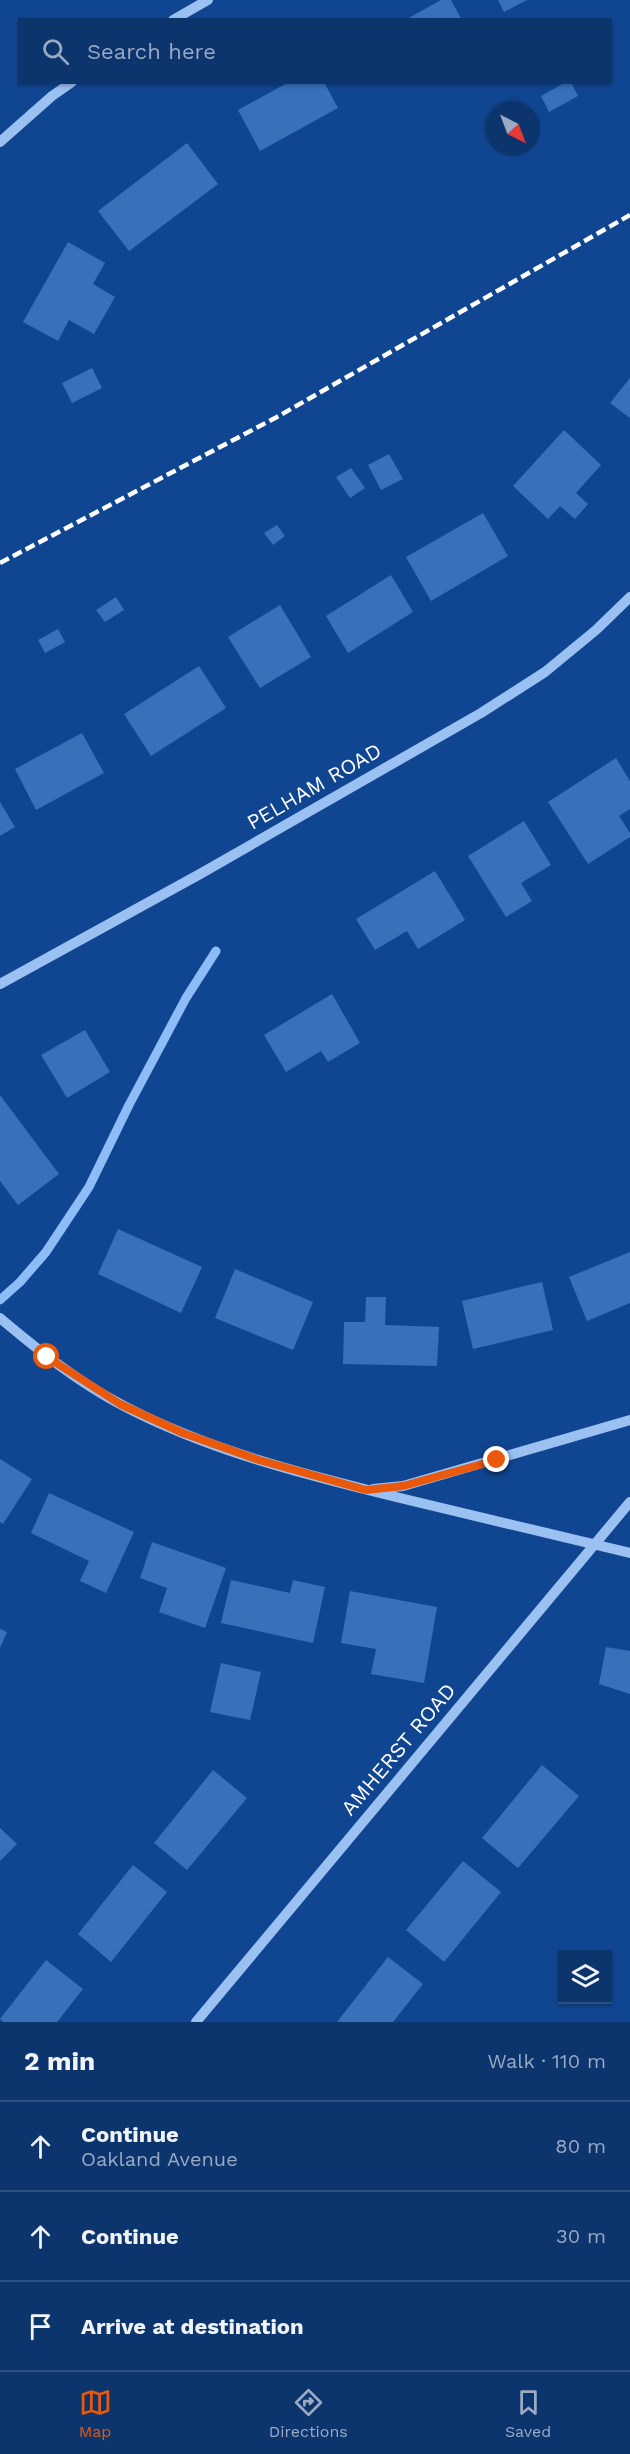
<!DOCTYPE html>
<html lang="en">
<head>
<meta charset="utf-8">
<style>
  :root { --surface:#0c346d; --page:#1a3f75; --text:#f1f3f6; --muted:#9aaac2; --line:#2c4f80; --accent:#ea580c }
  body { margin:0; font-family:"Work Sans",sans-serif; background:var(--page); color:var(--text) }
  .controls { position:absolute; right:18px; bottom:18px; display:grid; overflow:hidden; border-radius:0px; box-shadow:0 2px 4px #0004 }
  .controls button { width:54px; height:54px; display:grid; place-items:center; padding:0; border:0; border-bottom:2px solid var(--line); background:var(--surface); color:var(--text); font:30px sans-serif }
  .compass { position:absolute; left:486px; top:102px; width:54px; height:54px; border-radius:50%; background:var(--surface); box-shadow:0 2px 4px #0004; rotate:138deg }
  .stop { position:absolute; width:18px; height:18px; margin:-14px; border:4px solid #ea580c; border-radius:50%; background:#fff }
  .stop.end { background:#ea580c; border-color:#fff; box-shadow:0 2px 6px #0008 }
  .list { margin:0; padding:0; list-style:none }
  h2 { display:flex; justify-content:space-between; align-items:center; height:78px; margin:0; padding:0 24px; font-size:26px }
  h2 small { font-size:20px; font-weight:400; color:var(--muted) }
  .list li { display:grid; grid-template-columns:39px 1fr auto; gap:18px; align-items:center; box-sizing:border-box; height:90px; padding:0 24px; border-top:2px solid var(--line) }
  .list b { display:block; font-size:22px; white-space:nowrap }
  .list p { margin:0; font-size:20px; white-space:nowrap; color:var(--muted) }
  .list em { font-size:20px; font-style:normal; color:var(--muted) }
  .icon { flex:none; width:33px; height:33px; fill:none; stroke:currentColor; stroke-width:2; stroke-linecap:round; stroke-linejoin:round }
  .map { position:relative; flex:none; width:630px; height:2022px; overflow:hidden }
  .search { position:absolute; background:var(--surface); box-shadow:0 2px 4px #0004; left:18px; right:18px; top:18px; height:66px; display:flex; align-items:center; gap:15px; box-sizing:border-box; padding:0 21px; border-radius:0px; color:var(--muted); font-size:22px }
  .sheet { height:348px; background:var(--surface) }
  nav { display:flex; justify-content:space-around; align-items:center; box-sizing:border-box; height:84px; border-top:2px solid var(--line); background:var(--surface); font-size:16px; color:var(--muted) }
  nav a { display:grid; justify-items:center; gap:3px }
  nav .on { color:var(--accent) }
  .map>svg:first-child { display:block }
</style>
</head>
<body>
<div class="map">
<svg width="630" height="2022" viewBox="0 0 630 2022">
  <rect width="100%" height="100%" fill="#104691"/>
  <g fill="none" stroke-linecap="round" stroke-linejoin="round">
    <path stroke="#8dbcf7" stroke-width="9" d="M0,1300L20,1282L46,1252L89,1187L129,1105L186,998L216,951"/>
  </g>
  <path fill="#3970ba" d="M441,0H451L462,20H405Z
    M498,0H527L504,12Z
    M289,82H324L338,108L260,151L238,110Z
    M566,82H571L578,96L549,112L541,96Z
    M187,143L218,184L129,251L98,211Z
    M68,242L105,263L93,284L115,297L94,334L69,320L58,341L23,322Z
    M92,368L102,388L72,403L62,383Z
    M630,378V418L610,403Z
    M564,430L601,465L576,493L588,504L575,519L560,506L548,519L513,486Z
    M389,454L403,479L381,490L368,465Z
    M351,468L365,488L350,498L336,477Z
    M483,513L508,556L431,601L406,557Z
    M277,525L285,536L273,545L264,533Z
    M391,575L413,612L348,653L326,616Z
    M116,597L124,610L105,622L96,610Z
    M280,605L311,657L260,688L228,637Z
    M58,629L65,642L45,653L38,640Z
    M199,666L226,708L151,756L124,714Z
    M82,733L104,773L36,810L15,769Z
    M616,758L630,781V809L619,816L630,833V837L588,864L548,802Z
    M0,802L15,827L0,836Z
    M524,821L551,865L521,883L532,901L506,917L468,856Z
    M435,871L465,920L418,949L407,931L375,950L356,919Z
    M332,994L360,1043L328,1062L321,1051L286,1072L264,1035Z
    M85,1030L110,1072L67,1098L41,1055Z
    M0,1095L59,1174L18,1205L0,1181Z
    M118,1229L202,1267L181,1313L98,1274Z
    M630,1252V1303L587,1321L569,1277Z
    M235,1269L313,1302L293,1350L215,1318Z
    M542,1282L553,1330L473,1349L462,1301Z
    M366,1297H386L385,1325L439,1327L437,1366L343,1364L344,1322H365Z
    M0,1459L32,1479L3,1524L0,1522Z
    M49,1493L134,1532L106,1593L80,1581L89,1561L31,1533Z
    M152,1542L226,1568L205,1628L159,1612L167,1588L140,1578Z
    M231,1580L290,1593L293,1580L325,1587L313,1643L221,1623Z
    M350,1591L437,1607L424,1683L371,1674L376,1649L341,1643Z
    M0,1629L7,1632L0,1648Z
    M606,1647L630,1651V1694L599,1684Z
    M221,1663L261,1672L250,1720L210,1712Z
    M542,1765L579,1796L518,1868L482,1838Z
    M213,1770L247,1798L187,1870L154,1843Z
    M0,1828L17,1844L0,1861Z
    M463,1861L501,1892L444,1962L406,1930Z
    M133,1865L167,1892L111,1962L78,1934Z
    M388,1957L423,1984L393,2022H337Z
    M46,1960L83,1989L57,2022H4L0,2019Z"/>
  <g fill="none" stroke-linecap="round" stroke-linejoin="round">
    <path stroke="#9bc1f3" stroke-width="10" d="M173,20L208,0
      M0,142L52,96L72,82
      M0,984L200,874L481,713L545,672L596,630L630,597
      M0,1318C38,1350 78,1382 122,1405C207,1450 303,1474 396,1497C474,1516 552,1534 630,1553
      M373,1489L403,1486L630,1420
      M196,2022L630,1502"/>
    <path stroke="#fff" stroke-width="4.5" stroke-dasharray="10 4.5" stroke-linecap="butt" d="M0,563L277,417L630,215"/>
  </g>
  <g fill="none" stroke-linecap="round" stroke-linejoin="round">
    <path stroke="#ea580c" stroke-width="8" d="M47,1357L120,1404L183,1433L259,1460L366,1490L403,1486L497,1460"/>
  </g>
  <g text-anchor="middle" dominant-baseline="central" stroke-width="5" stroke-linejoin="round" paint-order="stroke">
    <g font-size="21" fill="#fff" stroke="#104691">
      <text transform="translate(314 786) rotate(-30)">PELHAM ROAD</text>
      <text transform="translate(398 1749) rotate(-50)">AMHERST ROAD</text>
    </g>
  </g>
</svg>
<div class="controls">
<button><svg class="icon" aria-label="layers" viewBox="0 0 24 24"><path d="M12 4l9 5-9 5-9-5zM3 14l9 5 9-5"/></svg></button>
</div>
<svg class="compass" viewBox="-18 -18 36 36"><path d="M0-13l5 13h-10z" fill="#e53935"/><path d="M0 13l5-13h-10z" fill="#9aaac2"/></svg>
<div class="stop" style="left:47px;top:1357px"></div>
<div class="stop end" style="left:497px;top:1460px"></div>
<div class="search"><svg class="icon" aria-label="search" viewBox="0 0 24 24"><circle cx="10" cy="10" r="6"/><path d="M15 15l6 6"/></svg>Search here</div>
</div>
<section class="sheet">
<h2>2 min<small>Walk · 110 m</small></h2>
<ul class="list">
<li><svg class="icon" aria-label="ahead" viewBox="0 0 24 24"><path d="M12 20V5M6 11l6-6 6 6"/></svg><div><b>Continue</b><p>Oakland Avenue</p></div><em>80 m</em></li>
<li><svg class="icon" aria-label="ahead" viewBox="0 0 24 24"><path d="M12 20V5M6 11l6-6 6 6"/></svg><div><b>Continue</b></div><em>30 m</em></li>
<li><svg class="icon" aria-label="arrive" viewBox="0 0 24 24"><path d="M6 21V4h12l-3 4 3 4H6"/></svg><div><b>Arrive at destination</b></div></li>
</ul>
</section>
<nav>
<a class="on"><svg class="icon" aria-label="map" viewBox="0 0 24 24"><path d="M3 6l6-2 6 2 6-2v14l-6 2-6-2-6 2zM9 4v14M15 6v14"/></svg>Map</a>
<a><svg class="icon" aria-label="directions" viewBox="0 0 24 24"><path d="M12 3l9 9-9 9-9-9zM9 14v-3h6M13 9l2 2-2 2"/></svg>Directions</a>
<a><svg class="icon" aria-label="saved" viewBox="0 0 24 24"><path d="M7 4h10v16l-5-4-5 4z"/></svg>Saved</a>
</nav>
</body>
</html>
